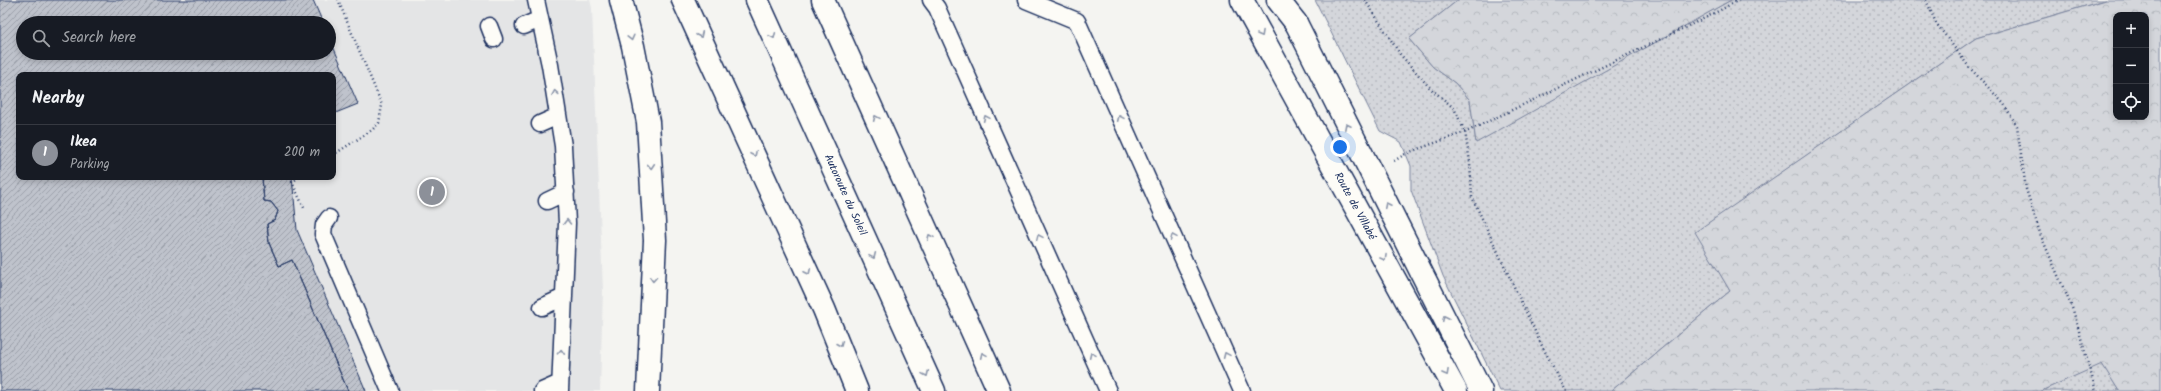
<!DOCTYPE html>
<html lang="en">
<head>
<meta charset="utf-8">
<style>
  :root { --surface:#171b24; --page:#20242c; --text:#f1f3f6; --muted:#9ea1a6; --line:#363941; --accent:#8c9099 }
  body { margin:0; font-family:Kalam,sans-serif; background:var(--page); color:var(--text) }
  .controls { position:absolute; right:12px; top:12px; display:grid; overflow:hidden; border-radius:8px; box-shadow:0 2px 6px #0003 }
  .controls button { width:36px; height:36px; display:grid; place-items:center; padding:0; border:0; border-bottom:1px solid var(--line); background:var(--surface); color:var(--text); font:20px sans-serif }
  .you { position:absolute; left:1340px; top:147px; width:14px; height:14px; margin:-10px; border:3px solid #fff; border-radius:50%; background:#1a73e8; box-shadow:0 0 0 6px #1a73e833 }
  .badge { display:grid; place-items:center; width:26px; height:26px; border-radius:50%; background:var(--accent); color:#fff; font-size:13px; font-weight:700 }
  .pin { position:absolute; translate:-50% -50%; border:2px solid #fff; box-shadow:0 1px 4px #0006 }
  .list { margin:0; padding:0; list-style:none }
  h2 { display:flex; justify-content:space-between; align-items:center; height:52px; margin:0; padding:0 16px; font-size:17px }
  h2 small { font-size:13px; font-weight:400; color:var(--muted) }
  .list li { display:grid; grid-template-columns:26px 1fr auto; gap:12px; align-items:center; box-sizing:border-box; height:56px; padding:0 16px; border-top:1px solid var(--line) }
  .list b { display:block; font-size:15px; white-space:nowrap }
  .list p { margin:0; font-size:13px; white-space:nowrap; color:var(--muted) }
  .list em { font-size:13px; font-style:normal; color:var(--muted) }
  .icon { flex:none; width:22px; height:22px; fill:none; stroke:currentColor; stroke-width:2; stroke-linecap:round; stroke-linejoin:round }
  .map { position:relative; flex:none; width:2161px; height:391px; overflow:hidden }
  .search { position:absolute; background:var(--surface); box-shadow:0 2px 6px #0003; left:16px; top:16px; width:320px; height:44px; display:flex; align-items:center; gap:10px; box-sizing:border-box; padding:0 14px; border-radius:22px; color:var(--muted); font-size:15px }
  .panel { position:absolute; background:var(--surface); box-shadow:0 2px 6px #0003; left:16px; top:72px; width:320px; height:108px; border-radius:8px }
  .map>svg:first-child { display:block }
</style>
</head>
<body>
<div class="map">
<svg width="2161" height="391" viewBox="0 0 2161 391">
  <defs>
    <pattern id="green-dots" width="8" height="8" patternUnits="userSpaceOnUse"><rect width="8" height="8" fill="#d4d6db"/><path d="M2 2h.1M6 6h.1" fill="none" stroke="#b5b8be" stroke-width="1.8" stroke-linecap="round"/></pattern>
    <pattern id="forest-crowns" width="20" height="18" patternUnits="userSpaceOnUse"><rect width="20" height="18" fill="#d4d6db"/><path d="M2 6a3 3 0 1 1 6 0M12 15a3 3 0 1 1 6 0" fill="none" stroke="#b5b8be"/></pattern>
    <pattern id="building-hatch" width="6" height="6" patternUnits="userSpaceOnUse"><rect width="6" height="6" fill="#bfc3cc"/><path d="M-1 1l2-2M0 6l6-6M5 7l2-2" fill="none" stroke="#9a9fa9"/></pattern>
  </defs>
  <rect width="100%" height="100%" fill="#f4f4f1"/>
  <filter id="ink" filterUnits="userSpaceOnUse"><feTurbulence type="fractalNoise" baseFrequency=".025" numOctaves="2"/><feDisplacementMap in="SourceGraphic" scale="8" xChannelSelector="R" yChannelSelector="G"/><feConvolveMatrix kernelMatrix="1 2 1 2 8 2 1 2 1" color-interpolation-filters="sRGB"/></filter>
  <g filter="url(#ink)">
    <path fill="#e4e5e6" fill-rule="evenodd" d="M0,0H590L592,8L603,290L600,391H0ZM23,23H329V53H23ZM19,75H333V177H19Z"/>
    <path fill="url(#green-dots)" stroke="#78829c" d="M1315,0H1458L1409,39L1433,67L1455,83L1470,100L1476,142L1731,0H2106L1976,38L1696,232L1730,291L1611,391H1500L1443,276L1411,190V166L1401,142L1380,131Z
      M2102,363L2119,391H2041Z"/>
    <path fill="url(#forest-crowns)" stroke="#78829c" fill-rule="evenodd" d="M1458,0H1731L1476,143L1470,100L1455,83L1433,67L1409,39Z
      M2106,0H2161V391H2119L2102,364L2041,391H1611L1730,291L1695,232L1976,38ZM2116,15H2146V117H2116Z"/>
    <path fill="url(#building-hatch)" stroke="#1b2f5e" d="M0,0H313L323,23H23V53H329V37L358,104L333,114V75H19V177H262L264,201L271,202L278,211L275,220L267,224L269,243L279,266L292,260L348,391H0Z
      M262,177H292L297,230L366,391H348L292,260L279,266L269,243L267,224L275,220L278,211L271,202L264,201Z"/>
    <g fill="none" stroke-linecap="round" stroke-linejoin="round">
      <defs>
        <path id="service" d="M536,0L550,65L563,146L567,223L560,391
          M931,0L937,8L1108,391
          M1026,0L1077,21L1242,391
          M489,26L494,39
          M524,26L540,19
          M540,124L558,116
          M547,201L566,192
          M329,218L324,225L323,234L390,391
          M542,307L564,297
          M542,391L560,383"/>
        <g id="tertiary">
          <path id="s1" d="M1242,0L1456,391"/>
        </g>
        <path id="secondary" d="M621,0L633,46L648,122L655,240L648,391
          M1296,23L1481,391"/>
        <g id="motorway">
          <path d="M683,0L824,309L857,391"/>
          <path id="s2" d="M757,0L934,391"/>
          <path d="M823,0L999,391"/>
          <path d="M1278,0L1296,23"/>
        </g>
      </defs>
      <use href="#service" stroke="#1b2f5e" stroke-width="19"/>
      <use href="#tertiary" stroke="#1b2f5e" stroke-width="25"/>
      <use href="#secondary" stroke="#1b2f5e" stroke-width="25"/>
      <use href="#motorway" stroke="#1b2f5e" stroke-width="25"/>
      <path stroke="#1b2f5e" stroke-width="2.5" stroke-dasharray="1 3" stroke-linecap="butt" d="M1365,0L1400,54L1430,88L1454,108L1465,132L1470,162L1472,197L1540,342L1566,391
        M1926,0L1936,23L1969,67L2004,104L2017,126L2026,189L2041,236L2073,310L2096,391
        M333,155L372,130L379,123L382,105L338,0
        M1394,161L1407,153L1468,131L1709,16L1739,0
        M299,177L292,182L305,210"/>
      <use href="#service" stroke="#fdfcf7" stroke-width="16"/>
      <use href="#tertiary" stroke="#fdfcf7" stroke-width="22"/>
      <use href="#secondary" stroke="#fdfcf7" stroke-width="22"/>
      <use href="#motorway" stroke="#fdfcf7" stroke-width="22"/>
    </g>
    <defs><path id="oneway-chevron" d="M-2-3.5L2.5 0L-2 3.5" fill="none" stroke-width="1.6" stroke-linecap="round" stroke-linejoin="round"/></defs>
    <g stroke="#8c96aa">
      <use href="#oneway-chevron" transform="translate(1261 34) rotate(61)"/>
      <use href="#oneway-chevron" transform="translate(700 35) rotate(65)"/>
      <use href="#oneway-chevron" transform="translate(773 36) rotate(66)"/>
      <use href="#oneway-chevron" transform="translate(631 38) rotate(76)"/>
      <use href="#oneway-chevron" transform="translate(555 93) rotate(-99)"/>
      <use href="#oneway-chevron" transform="translate(876 118) rotate(-114)"/>
      <use href="#oneway-chevron" transform="translate(986 118) rotate(-114)"/>
      <use href="#oneway-chevron" transform="translate(1120 118) rotate(-114)"/>
      <use href="#oneway-chevron" transform="translate(1347 126) rotate(-117)"/>
      <use href="#oneway-chevron" transform="translate(754 154) rotate(65)"/>
      <use href="#oneway-chevron" transform="translate(651 166) rotate(86)"/>
      <use href="#oneway-chevron" transform="translate(1387 205) rotate(-116)"/>
      <use href="#oneway-chevron" transform="translate(567 222) rotate(-91)"/>
      <use href="#oneway-chevron" transform="translate(930 237) rotate(-114)"/>
      <use href="#oneway-chevron" transform="translate(1039 237) rotate(-114)"/>
      <use href="#oneway-chevron" transform="translate(1173 237) rotate(-114)"/>
      <use href="#oneway-chevron" transform="translate(873 256) rotate(66)"/>
      <use href="#oneway-chevron" transform="translate(1384 258) rotate(61)"/>
      <use href="#oneway-chevron" transform="translate(808 272) rotate(65)"/>
      <use href="#oneway-chevron" transform="translate(653 279) rotate(93)"/>
      <use href="#oneway-chevron" transform="translate(1445 318) rotate(-116)"/>
      <use href="#oneway-chevron" transform="translate(840 344) rotate(67)"/>
      <use href="#oneway-chevron" transform="translate(561 352) rotate(-87)"/>
      <use href="#oneway-chevron" transform="translate(983 355) rotate(-114)"/>
      <use href="#oneway-chevron" transform="translate(1092 355) rotate(-114)"/>
      <use href="#oneway-chevron" transform="translate(1226 355) rotate(-114)"/>
      <use href="#oneway-chevron" transform="translate(1446 373) rotate(61)"/>
      <use href="#oneway-chevron" transform="translate(926 374) rotate(66)"/>
    </g>
  </g>
  <g text-anchor="middle" dominant-baseline="central" stroke-width="3" stroke-linejoin="round" paint-order="stroke">
    <g font-size="11" fill="#1b2f5e" stroke="#fdfcf7">
      <text stroke="none"><textPath href="#s2" startOffset="214">Autoroute du Soleil</textPath></text>
      <text stroke="none"><textPath href="#s1" startOffset="235">Route de Villabé</textPath></text>
    </g>
  </g>
</svg>
<div class="controls">
<button>+</button>
<button>−</button>
<button><svg class="icon" aria-label="locate" viewBox="0 0 24 24"><circle cx="12" cy="12" r="6"/><path d="M12 2v4M12 18v4M2 12h4M18 12h4"/></svg></button>
</div>
<div class="you"></div>
<div class="pin badge" style="left:432px;top:192px">1</div>
<div class="search"><svg class="icon" aria-label="search" viewBox="0 0 24 24"><circle cx="10" cy="10" r="6"/><path d="M15 15l6 6"/></svg>Search here</div>
<section class="panel">
<h2>Nearby<small></small></h2>
<ul class="list">
<li><span class="badge">1</span><div><b>Ikea</b><p>Parking</p></div><em>200 m</em></li>
</ul>
</section>
</div>
</body>
</html>
